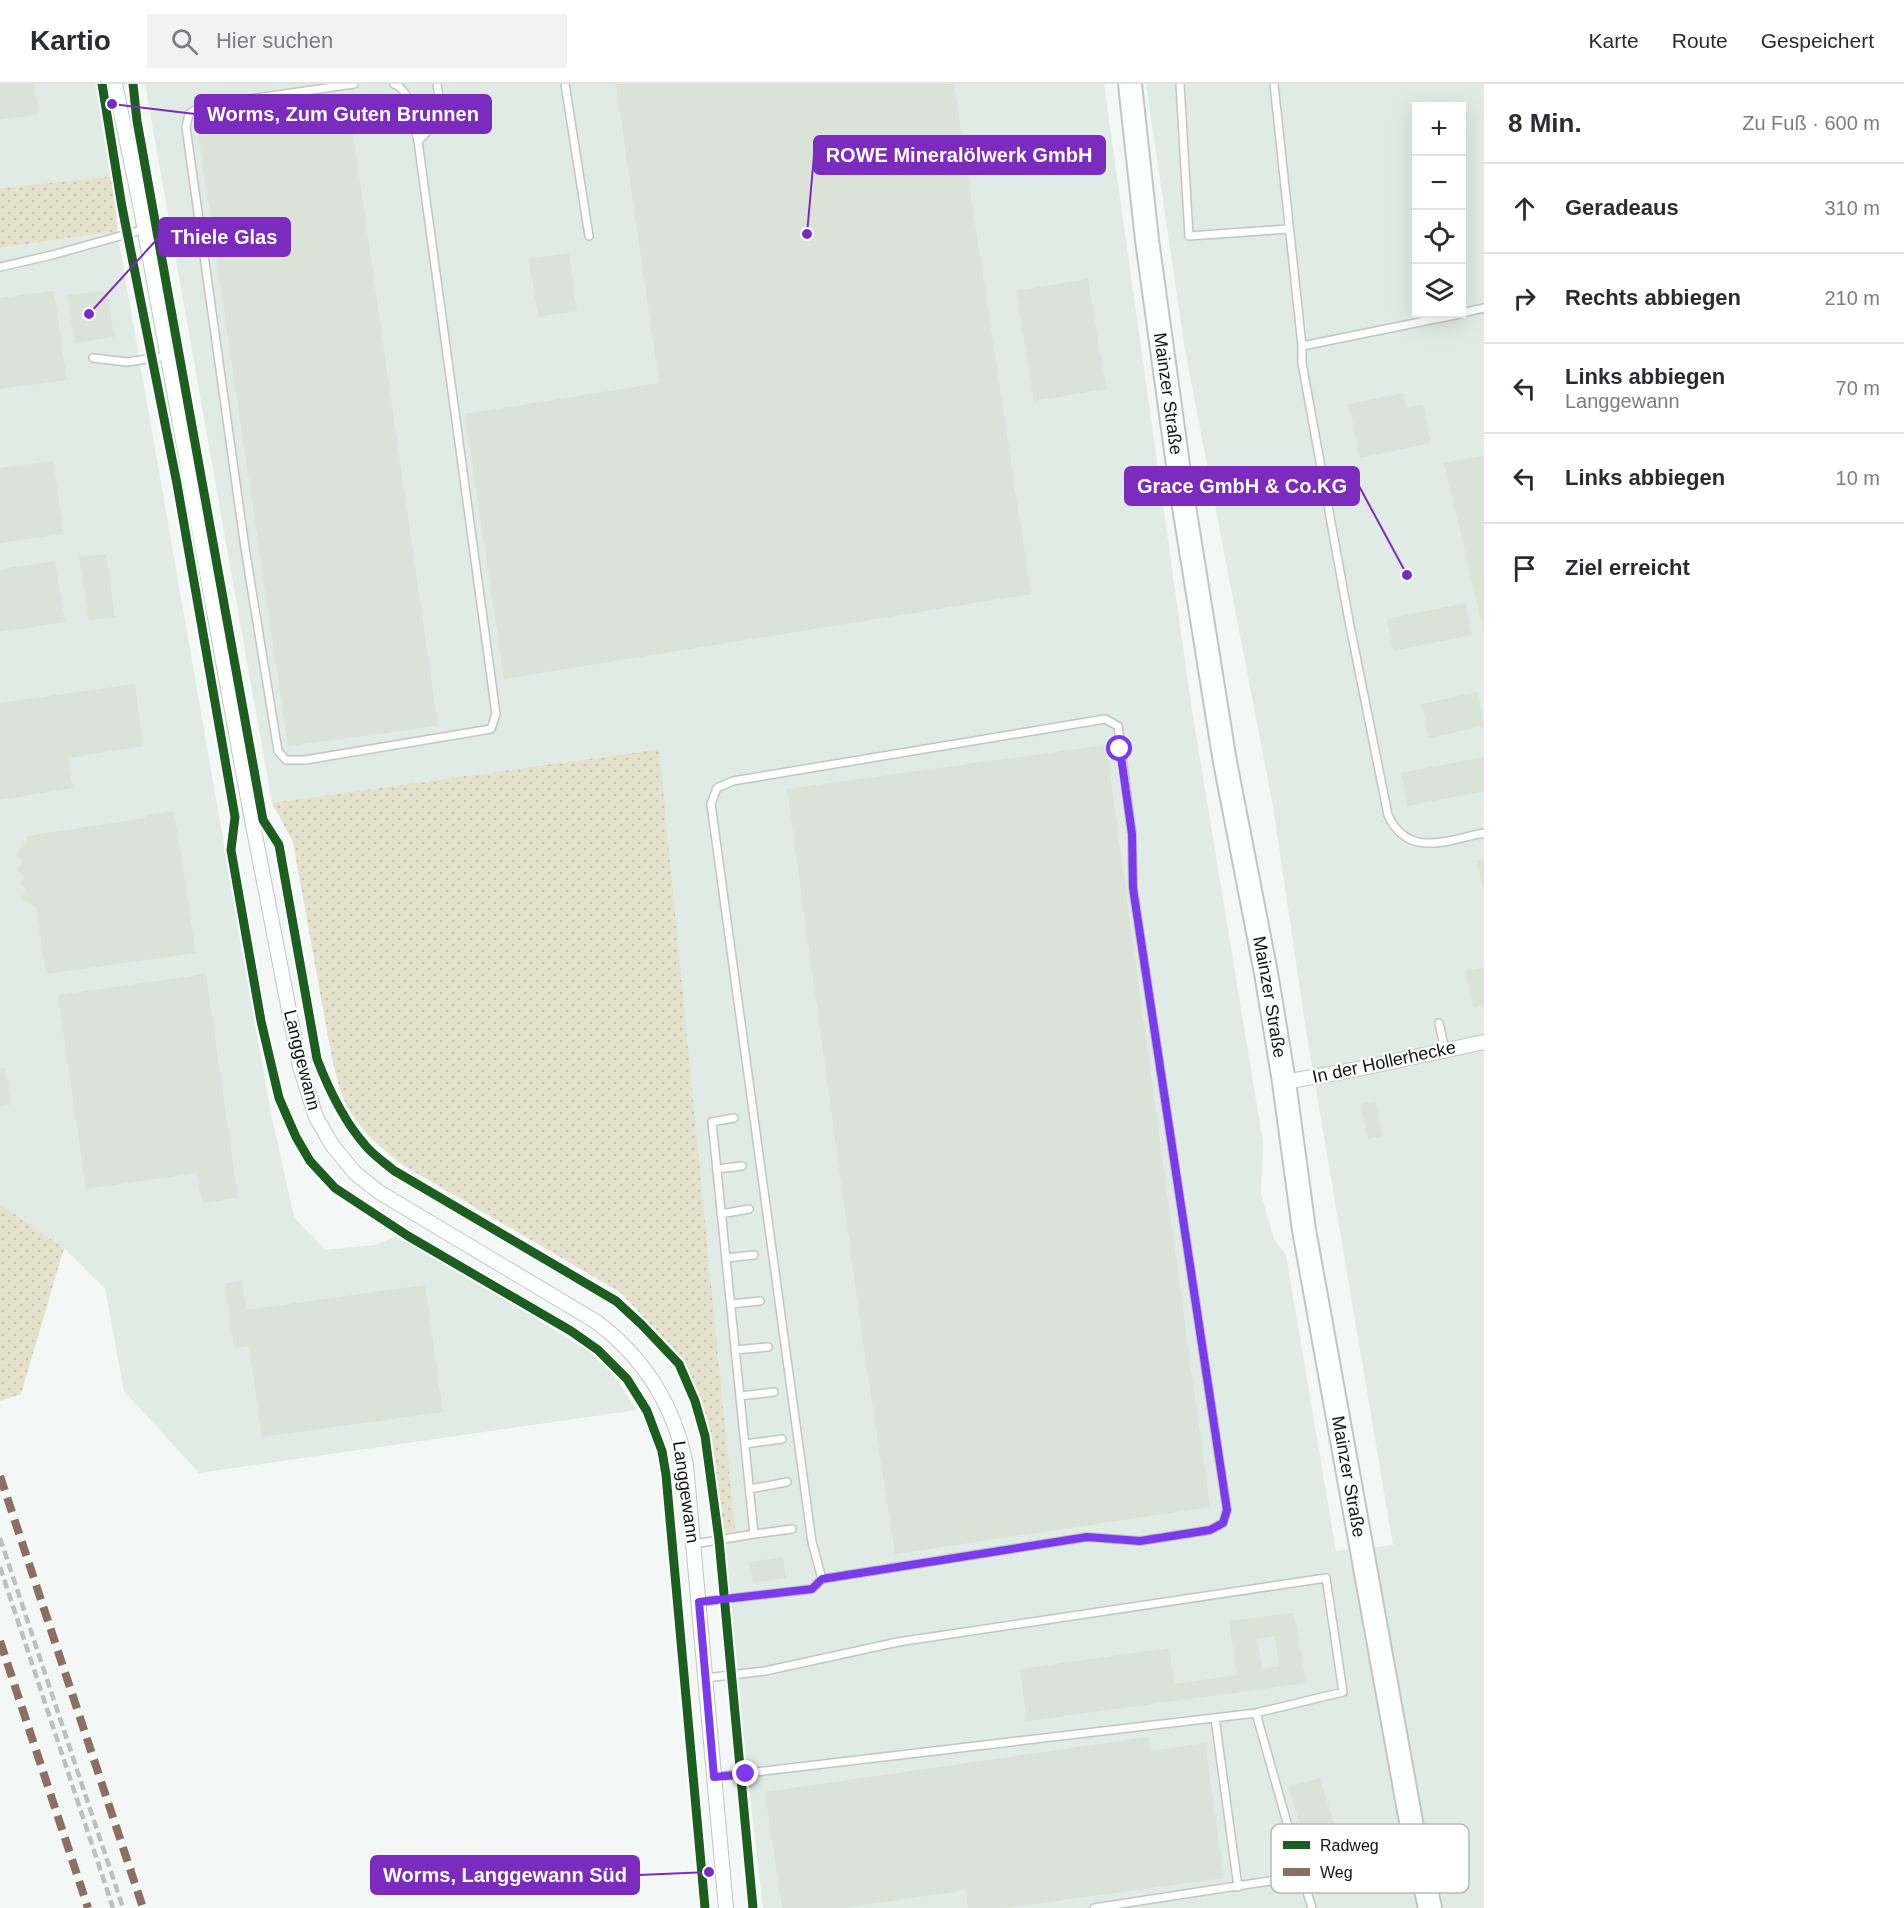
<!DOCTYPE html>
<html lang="de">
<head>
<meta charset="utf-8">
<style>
  :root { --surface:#fff; --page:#f2f2f3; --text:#2b2b33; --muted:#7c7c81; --line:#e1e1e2 }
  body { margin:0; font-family:Helvetica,sans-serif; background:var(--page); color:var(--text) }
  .controls { position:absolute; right:18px; top:18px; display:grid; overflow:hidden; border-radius:0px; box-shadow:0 6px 24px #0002 }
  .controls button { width:54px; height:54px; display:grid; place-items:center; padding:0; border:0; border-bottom:2px solid var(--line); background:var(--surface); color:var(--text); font:30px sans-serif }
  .stop { position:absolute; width:18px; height:18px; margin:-14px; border:4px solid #7c3aed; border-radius:50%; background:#fff }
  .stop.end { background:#7c3aed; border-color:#fff; box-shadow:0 2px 6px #0008 }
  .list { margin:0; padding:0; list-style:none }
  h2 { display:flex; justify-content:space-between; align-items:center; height:78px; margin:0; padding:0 24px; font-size:26px }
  h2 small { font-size:20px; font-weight:400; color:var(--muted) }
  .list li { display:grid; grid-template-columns:39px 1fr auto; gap:18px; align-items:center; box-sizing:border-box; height:90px; padding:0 24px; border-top:2px solid var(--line) }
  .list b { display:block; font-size:22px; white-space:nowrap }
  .list p { margin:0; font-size:20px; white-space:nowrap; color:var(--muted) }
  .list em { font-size:20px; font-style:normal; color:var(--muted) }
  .icon { flex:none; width:33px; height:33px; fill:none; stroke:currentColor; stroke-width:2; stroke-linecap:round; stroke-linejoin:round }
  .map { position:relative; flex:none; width:1484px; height:1824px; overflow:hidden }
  header { display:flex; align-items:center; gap:36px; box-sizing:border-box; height:84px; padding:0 30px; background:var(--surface); border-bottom:2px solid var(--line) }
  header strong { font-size:28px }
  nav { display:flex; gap:33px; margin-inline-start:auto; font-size:21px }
  .search { width:420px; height:54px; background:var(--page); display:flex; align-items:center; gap:15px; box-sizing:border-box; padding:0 21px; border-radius:0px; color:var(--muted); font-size:22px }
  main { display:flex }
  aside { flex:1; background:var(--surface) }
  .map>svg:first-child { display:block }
</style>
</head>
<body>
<header>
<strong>Kartio</strong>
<div class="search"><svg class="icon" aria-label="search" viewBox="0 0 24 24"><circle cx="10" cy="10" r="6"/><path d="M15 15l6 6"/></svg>Hier suchen</div>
<nav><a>Karte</a><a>Route</a><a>Gespeichert</a></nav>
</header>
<main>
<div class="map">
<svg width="1484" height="1824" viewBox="0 0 1484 1824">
  <defs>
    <pattern id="grass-dots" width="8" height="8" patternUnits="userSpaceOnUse" patternTransform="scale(1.5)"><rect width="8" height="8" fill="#e4e2cc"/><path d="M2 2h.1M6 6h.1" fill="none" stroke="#c3c1ae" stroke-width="1.8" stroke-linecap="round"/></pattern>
  </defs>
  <rect width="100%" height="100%" fill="#f3f7f5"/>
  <path fill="#e0ebe5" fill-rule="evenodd" d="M0,0H96L114,92L0,104Z
    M145,0H1104L1191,620L1263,1059L1261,1110L1274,1155L1286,1171L1336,1467L1393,1461L1306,946L1273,722L1185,266L1146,0H1484V1824H763L720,1449L734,1447L658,665L272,719ZM1416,22H1462V230H1416Z
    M117,147L271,1030L294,1133L325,1166L375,1161L399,1151L592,1269L612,1289L637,1326L199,1389L124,1307L105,1204L64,1164L0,1120V164Z"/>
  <path fill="url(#grass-dots)" d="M114,92L117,147L0,164V104Z
    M659,665L735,1447L720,1449L701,1318L684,1276L620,1208L401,1080C383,1065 363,1049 351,1029C341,1014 337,993 332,975L293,758L272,719Z
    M0,1120L64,1164L21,1310L0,1317Z"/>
  <path fill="#dbe2d7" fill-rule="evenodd" d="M0,0H34L39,30L0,36Z
    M616,0H954L1031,510L504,595L465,330L659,299Z
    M349,22L438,642L288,662L197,42Z
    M569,169L577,227L538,233L529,175Z
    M1088,195L1106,305L1034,317L1016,207Z
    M54,207L67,296L0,305V214Z
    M107,207L114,253L75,259L67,211Z
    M1403,309L1406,324L1423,320L1431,359L1360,374L1349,320Z
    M1484,371V543H1483L1444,379Z
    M53,377L64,450L0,459V384Z
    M106,470L115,533L89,536L79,473Z
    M55,477L65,538L0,548V485Z
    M1466,519L1472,551L1393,567L1387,535Z
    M135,600L143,662L68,674L73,704L0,716V619Z
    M1478,608L1484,642L1429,654L1422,620Z
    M1106,661L1210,1423L895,1470L864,1265L787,705Z
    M1484,673V707L1408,722L1401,689Z
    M174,727L196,869L46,890L36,823L21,814L27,806L19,800L25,792L17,786L23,778L15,772L24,760L27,759V752L146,734V731Z
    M1484,775V804H1483L1477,777Z
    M1484,883V921L1473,924L1465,887Z
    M206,890L238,1114L202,1119L197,1089L86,1105L58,911Z
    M5,983L12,1020L0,1023V984Z
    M1376,1018L1382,1052L1368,1055L1361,1020Z
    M242,1197L246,1226L425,1201L443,1328L262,1353L249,1262L234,1264L225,1200Z
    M783,1473L786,1494L753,1499L750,1478Z
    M1294,1529L1306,1599L1027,1637L1020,1585L1169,1564L1174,1600L1237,1591L1229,1537ZM1275,1552L1279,1582L1262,1585L1257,1555Z
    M1148,1653L1150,1667L1205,1659L1224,1794L1005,1824H968L966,1806L841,1824H782L765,1708Z
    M1320,1694L1334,1740L1316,1745L1319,1754L1305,1758L1289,1703Z"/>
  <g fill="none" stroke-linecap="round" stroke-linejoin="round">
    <defs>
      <path id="service" d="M354,0L201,22L189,30L186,43L245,464L278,667L286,676H305L491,645L496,630L418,57L442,33L437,0
        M394,0C412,6 414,41 418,57
        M565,0L589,152
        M1180,0L1189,152L1288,145
        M1274,0L1302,262
        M0,183L52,171L145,145
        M1462,229L1484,224
        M1460,230L1302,262V279L1349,537L1388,731C1408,775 1447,756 1484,749
        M93,274L127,278L168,272
        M1439,939L1445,966
        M717,1085L742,1082
        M721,1130L749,1125
        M726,1174L754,1171
        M731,1220L760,1217
        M735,1266L768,1263
        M740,1312L774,1308
        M745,1360L782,1355
        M750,1405L787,1398
        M754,1450L792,1445
        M694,1460L754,1450L712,1038L734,1034
        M699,1518L812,1505L822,1495L812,1458L711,720L717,704L733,697L1105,635L1118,642L1132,750L1133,804L1227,1426L1223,1439L1210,1446L1140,1457L1087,1453L822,1495
        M705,1594L765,1587L898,1558L1326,1494L1343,1608L1256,1629L1302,1792
        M1215,1634L1238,1803
        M714,1693L1256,1629
        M1094,1824L1302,1792L1312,1824"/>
      <path id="minor" d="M115,0L140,120L248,715L300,983L316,1033L332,1061L355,1089L379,1108L595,1237C644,1273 674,1321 686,1381L726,1824
        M1284,998L1353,986L1484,958"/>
      <g id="primary">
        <path id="s1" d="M1130,0L1147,156L1182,410L1225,678L1266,889L1284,998L1304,1146L1412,1743L1430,1824"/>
      </g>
    </defs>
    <use href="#service" stroke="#c2c5c4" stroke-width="10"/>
    <use href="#minor" stroke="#c2c5c4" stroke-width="16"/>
    <use href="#primary" stroke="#c2c5c4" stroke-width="26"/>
    <use href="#service" stroke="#fdfefe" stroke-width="7"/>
    <use href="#minor" stroke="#fdfefe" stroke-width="14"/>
    <use href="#primary" stroke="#fdfefe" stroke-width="22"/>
    <path stroke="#bebfbf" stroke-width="4.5" stroke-dasharray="9 4.5" stroke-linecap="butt" d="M0,1454L123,1824
      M0,1483L113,1824"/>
    <path stroke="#8d6e63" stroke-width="8" stroke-dasharray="15 8" stroke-linecap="butt" d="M0,1392L143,1824
      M0,1557L88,1824"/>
    <defs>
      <path id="cycleway" d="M102,0L122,123L177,400L235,733L231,766L261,937L279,1014L296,1053L310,1077L335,1104L408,1152L571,1247L598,1266L627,1295L647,1327L662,1367L666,1391L705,1824
        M133,0L137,37L263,736L279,761L317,975C329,1006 343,1036 365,1061C373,1071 384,1078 393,1086L616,1217L641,1240L679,1280L695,1317L705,1352L719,1456L753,1824"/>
    </defs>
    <use href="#cycleway" stroke="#fff" stroke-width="13"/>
    <use href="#cycleway" stroke="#1b5e20" stroke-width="9"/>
  </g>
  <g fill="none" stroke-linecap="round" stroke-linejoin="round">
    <path stroke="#7c3aed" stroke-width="8" d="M746,1690L714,1693L699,1518L812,1505L822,1495L1087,1453L1140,1457L1210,1446L1223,1439L1227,1426L1133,804L1132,750L1120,665"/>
  </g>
  <g text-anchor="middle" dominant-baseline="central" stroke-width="4.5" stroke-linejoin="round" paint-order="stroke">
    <g font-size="18" fill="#121514" stroke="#fff">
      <text stroke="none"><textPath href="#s1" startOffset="312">Mainzer Straße</textPath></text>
      <text stroke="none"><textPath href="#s1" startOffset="924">Mainzer Straße</textPath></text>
      <text transform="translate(302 976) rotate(76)">Langgewann</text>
      <text transform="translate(1384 978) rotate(-12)">In der Hollerhecke</text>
      <text stroke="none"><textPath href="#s1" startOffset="1410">Mainzer Straße</textPath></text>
      <text transform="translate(686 1408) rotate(82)">Langgewann</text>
    </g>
  </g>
  <rect x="1271" y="1740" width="198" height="69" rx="9" fill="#fff" stroke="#b8b9b8" stroke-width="1.5"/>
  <rect x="1283" y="1757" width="27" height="8" fill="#1b5e20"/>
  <rect x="1283" y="1784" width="27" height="8" fill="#8d6e63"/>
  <g font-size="16" fill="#121514">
    <text x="1320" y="1767">Radweg</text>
    <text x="1320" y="1794">Weg</text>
  </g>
  <path fill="none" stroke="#7b2cbf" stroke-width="2" d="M112 20L195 30M807 150L814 71M89 230L159 153M1407 491L1359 402M709 1788L639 1791"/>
  <g fill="#7b2cbf" stroke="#fff" stroke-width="2">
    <circle cx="112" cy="20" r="6"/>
    <circle cx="807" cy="150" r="6"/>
    <circle cx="89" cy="230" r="6"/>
    <circle cx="1407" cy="491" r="6"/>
    <circle cx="709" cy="1788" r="6"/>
  </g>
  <g fill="#7b2cbf" stroke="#7b2cbf" stroke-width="2">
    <rect x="195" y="11" width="296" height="38" rx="6"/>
    <rect x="814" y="52" width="291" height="38" rx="6"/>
    <rect x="159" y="134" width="131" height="38" rx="6"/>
    <rect x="1125" y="383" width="234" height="38" rx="6"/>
    <rect x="371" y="1772" width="268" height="38" rx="6"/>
  </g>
  <g font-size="20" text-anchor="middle" font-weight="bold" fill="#fff">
    <text x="343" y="37">Worms, Zum Guten Brunnen</text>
    <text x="959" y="78">ROWE Mineralölwerk GmbH</text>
    <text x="224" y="160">Thiele Glas</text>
    <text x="1242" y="409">Grace GmbH &amp; Co.KG</text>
    <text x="505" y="1798">Worms, Langgewann Süd</text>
  </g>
</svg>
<div class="controls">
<button>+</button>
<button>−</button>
<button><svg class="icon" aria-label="locate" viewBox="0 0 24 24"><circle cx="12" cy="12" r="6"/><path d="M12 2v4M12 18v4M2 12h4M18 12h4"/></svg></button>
<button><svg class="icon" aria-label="layers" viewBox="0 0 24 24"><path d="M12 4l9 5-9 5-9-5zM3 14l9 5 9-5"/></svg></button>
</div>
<div class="stop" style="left:1120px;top:665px"></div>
<div class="stop end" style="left:746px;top:1690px"></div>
</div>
<aside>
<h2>8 Min.<small>Zu Fuß · 600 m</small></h2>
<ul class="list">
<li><svg class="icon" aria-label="ahead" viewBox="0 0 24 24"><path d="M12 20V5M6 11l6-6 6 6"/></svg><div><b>Geradeaus</b></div><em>310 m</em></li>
<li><svg class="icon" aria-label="right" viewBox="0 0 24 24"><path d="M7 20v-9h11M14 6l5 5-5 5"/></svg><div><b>Rechts abbiegen</b></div><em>210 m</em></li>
<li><svg class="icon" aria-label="left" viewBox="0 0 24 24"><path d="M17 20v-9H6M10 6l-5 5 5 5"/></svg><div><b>Links abbiegen</b><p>Langgewann</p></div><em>70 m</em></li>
<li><svg class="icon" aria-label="left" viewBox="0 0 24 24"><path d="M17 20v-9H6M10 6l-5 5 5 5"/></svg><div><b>Links abbiegen</b></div><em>10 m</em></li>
<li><svg class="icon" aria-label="arrive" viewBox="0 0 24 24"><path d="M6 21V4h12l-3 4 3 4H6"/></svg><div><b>Ziel erreicht</b></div></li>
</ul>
</aside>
</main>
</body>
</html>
